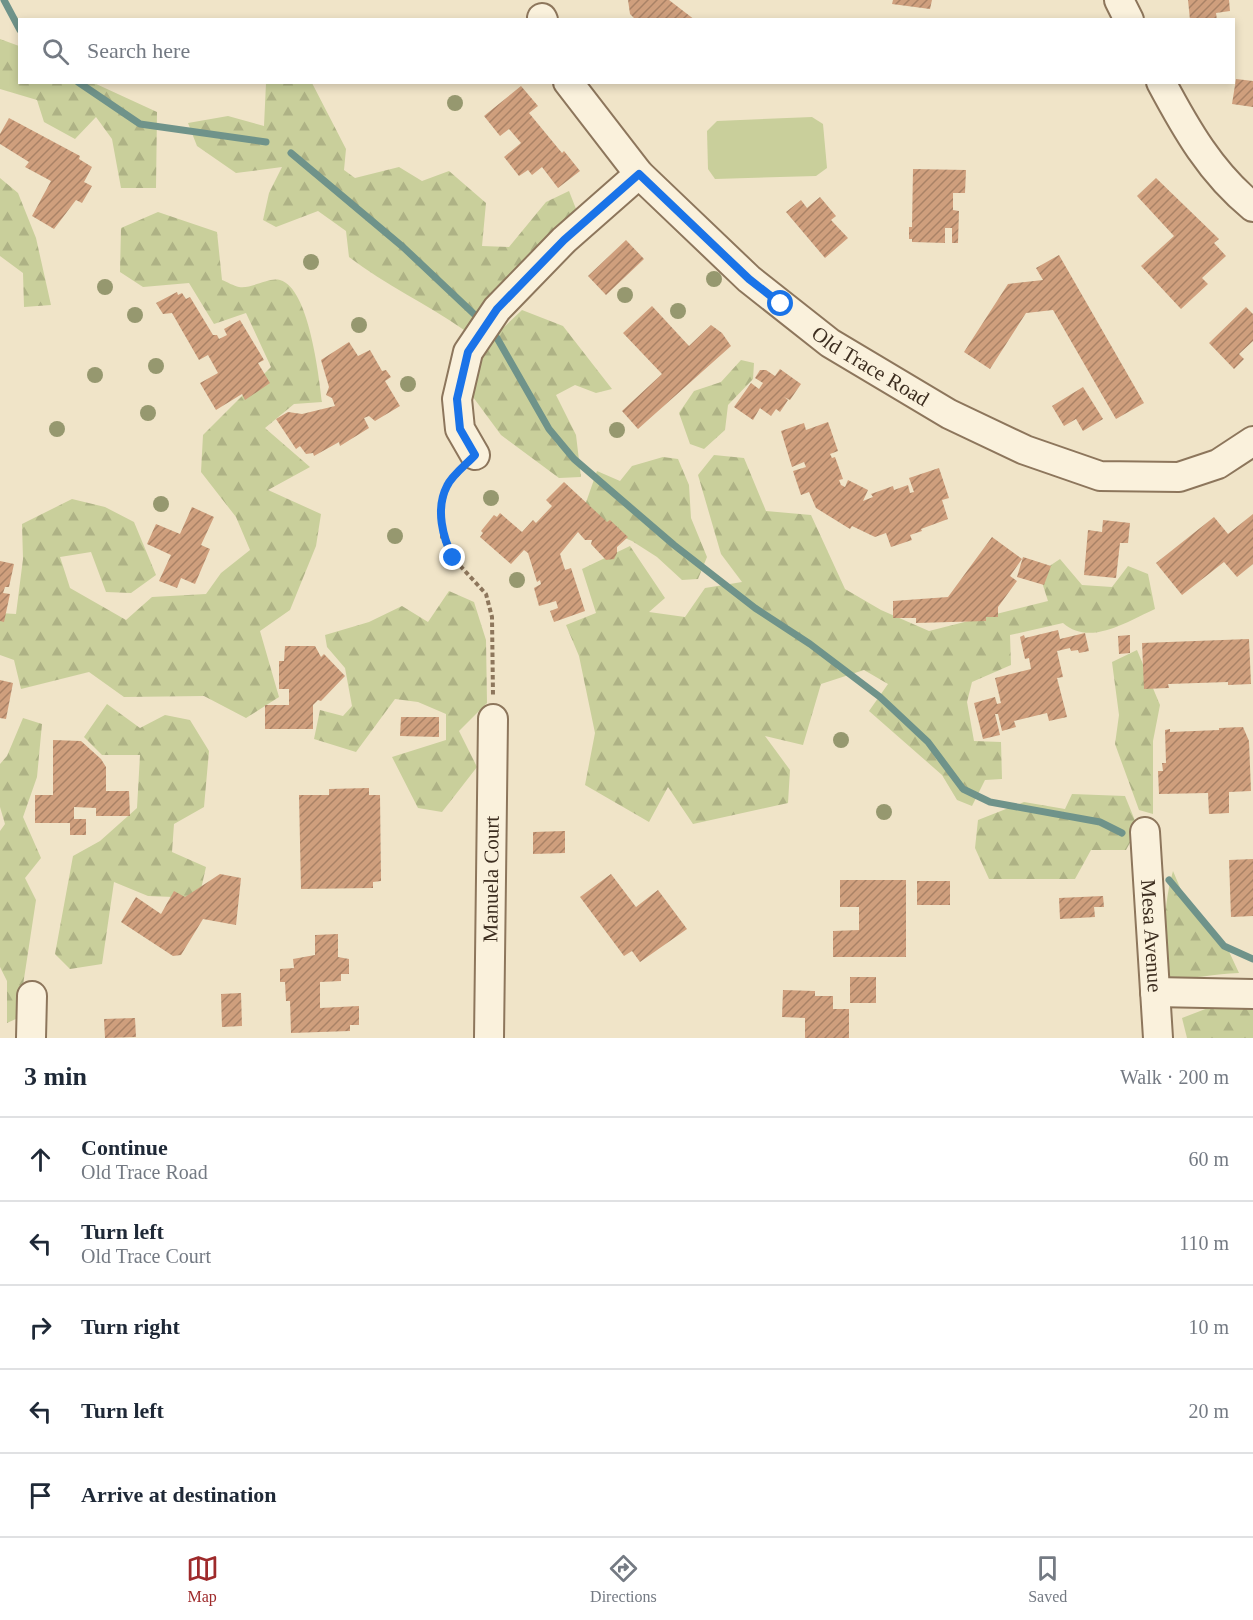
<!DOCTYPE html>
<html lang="en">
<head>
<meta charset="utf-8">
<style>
  :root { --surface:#fff; --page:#f6f6f7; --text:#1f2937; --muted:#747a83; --line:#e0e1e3; --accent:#9e2a2b }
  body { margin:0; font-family:"Times New Roman",serif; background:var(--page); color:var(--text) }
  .stop { position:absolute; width:18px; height:18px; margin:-14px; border:4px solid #1a73e8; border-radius:50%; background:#fff }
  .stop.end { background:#1a73e8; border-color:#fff; box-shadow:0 2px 6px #0008 }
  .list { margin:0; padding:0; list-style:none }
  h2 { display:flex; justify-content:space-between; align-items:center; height:78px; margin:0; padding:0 24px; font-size:26px }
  h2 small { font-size:20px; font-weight:400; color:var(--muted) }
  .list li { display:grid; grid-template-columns:39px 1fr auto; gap:18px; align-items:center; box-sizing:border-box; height:84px; padding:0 24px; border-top:2px solid var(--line) }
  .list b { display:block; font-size:22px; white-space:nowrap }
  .list p { margin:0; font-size:20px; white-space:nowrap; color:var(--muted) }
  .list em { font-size:20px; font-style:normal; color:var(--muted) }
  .icon { flex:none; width:33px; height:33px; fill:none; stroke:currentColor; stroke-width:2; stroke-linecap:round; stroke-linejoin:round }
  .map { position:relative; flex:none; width:1253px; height:1038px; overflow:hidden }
  .search { position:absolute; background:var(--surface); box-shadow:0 3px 9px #0003; left:18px; right:18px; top:18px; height:66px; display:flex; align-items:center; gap:15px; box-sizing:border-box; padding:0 21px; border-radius:0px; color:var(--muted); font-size:22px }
  .sheet { height:498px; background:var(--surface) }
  nav { display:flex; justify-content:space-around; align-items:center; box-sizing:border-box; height:84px; border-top:2px solid var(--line); background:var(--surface); font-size:16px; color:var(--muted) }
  nav a { display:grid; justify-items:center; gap:3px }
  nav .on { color:var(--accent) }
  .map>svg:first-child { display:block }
</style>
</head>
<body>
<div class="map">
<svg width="1253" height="1038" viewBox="0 0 1253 1038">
  <defs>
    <pattern id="forest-firs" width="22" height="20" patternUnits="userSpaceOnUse" patternTransform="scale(1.5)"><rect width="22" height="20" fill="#c9cf9b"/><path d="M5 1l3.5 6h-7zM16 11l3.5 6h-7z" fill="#aeb285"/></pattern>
    <pattern id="building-hatch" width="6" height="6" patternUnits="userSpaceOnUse" patternTransform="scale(1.5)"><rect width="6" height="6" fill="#cf9f7d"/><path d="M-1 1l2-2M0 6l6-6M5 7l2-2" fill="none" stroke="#a98266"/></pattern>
  </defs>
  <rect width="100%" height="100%" fill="#f0e4c8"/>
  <path fill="url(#forest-firs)" d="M0,39L19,46L20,82L94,83L157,112L156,188H121L112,139L96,117L75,139L44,122L37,100L0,89Z
    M266,83H312L346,149L344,170L355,178L399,167L422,181L449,171L486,203L482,246L509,247L546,202L569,191L578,214L464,330C427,304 385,285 349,257L346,231L318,211L276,227L263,220L269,193L282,167L236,173L197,146L188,123L228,116L264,126Z
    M0,178L18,193L36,238L51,305L24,307L23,273L0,256Z
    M158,212L217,232L222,280C227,282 234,286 239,287C252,289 268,277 280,280C309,288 319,376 322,402L294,404L265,428L310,467L268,490L321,514L316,546L290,610L260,631L279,697L246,718L204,696L124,697L89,672L21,689L14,660L0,655V613L16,614L23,559L22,524L72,499L105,507L134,522L156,575L131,593L106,592L91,552L60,557L70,588L126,620L152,597L206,594L221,573L250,550L236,517L201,472L203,435L271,367L246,313L214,324L189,283L143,287L120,272L121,228Z
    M522,310L563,326L612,389L596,393L575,385L556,395L576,435L581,477L559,478L501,435L473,397L478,365L501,330Z
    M741,360L754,363L753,379L728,405L725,430L704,449L690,444L679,413L694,391L721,382Z
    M714,455L744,458L766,511L811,515L845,589L881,610L929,631L1048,601L1039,573L1060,559L1082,585L1112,587L1128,566L1148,574L1155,609C1128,621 1090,647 1063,623L1010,635L1011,665L972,682L967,702L974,741L1001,742L1002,779L985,780L972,806L957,800L942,775L869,711L888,684L864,670L821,684L803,745L765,736L790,770L788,803L693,824L668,787L649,822L585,785L595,733L579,656L566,625L596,613L582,569L630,546L665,598L649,612L685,617L705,588L742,582L721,554L698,475Z
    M663,457L678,459L689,485L691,518L707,557L698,579L682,580L657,557L632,541L601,528L583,511L597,471L620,481L632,466Z
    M449,591L474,602L486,640L487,703L459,731L477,767L442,812L418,808L392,757L446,740V714L418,702L395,699L356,752L314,739L320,710L343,716L352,706L345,668L327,647L325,635L369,622L402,606L428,622Z
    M1137,650L1160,705L1153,741V814L1139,810L1115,744L1119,715L1112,662Z
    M107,704L140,728L165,715L190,720L209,751L204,807L174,824L172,852L206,867L199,898L148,896L114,882L102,964L70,969L55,954L73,856L100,841L137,808L140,755H102L84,737Z
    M23,718L42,724L37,777L23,817L41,858L25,878L36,900L18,1018L7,1023V981L0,967V831L5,824L0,807V764L7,756Z
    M1072,794L1125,796L1138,828L1126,850H1091L1075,879H989L975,848L978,820L1024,802L1065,809Z
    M1173,871L1181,890L1225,943L1239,973C1215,974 1192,979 1167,979C1163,943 1163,906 1173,871Z
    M1253,1007V1038H1187L1182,1018L1208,1008Z"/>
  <path fill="#c9cf9b" d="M812,117L823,124L827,168L816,176L715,179L708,169L707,131L717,121Z"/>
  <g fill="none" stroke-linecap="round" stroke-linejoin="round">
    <path stroke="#6f938a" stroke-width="7" d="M4,0L20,30
      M78,82L140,124L266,142
      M291,153L403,247L474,314
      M497,338L549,429L574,459L674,545L755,608L810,644L880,697L928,742L963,789L990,802L1100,822L1122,833
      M1169,880L1224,946L1253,959"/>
  </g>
  <path fill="url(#building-hatch)" d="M628,0H669L695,20H636L630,14Z
    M893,0H932L930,9L892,4Z
    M1188,0H1229L1230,11L1216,13L1217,20H1190Z
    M1236,79L1253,81V107L1232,104Z
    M521,86L538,106L529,113L562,153L564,151L580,171L558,188L542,167L532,175L528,170L519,176L504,157L521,143L509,129L500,136L484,116Z
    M9,118L80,156L79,159L92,167L84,182L92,186L82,203L76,200L54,229L32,216L51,181L25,167L29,162L0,144V134Z
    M913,169L966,170L965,193H953V210L959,211L958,243H952V228H945V243L912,242V239H909V227H912Z
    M1156,178L1219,239L1214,243L1226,256L1202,278L1208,284L1181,309L1141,266L1174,236L1137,196Z
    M820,197L836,216L831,220L848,238L825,258L786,212L801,200L807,208Z
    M626,240L644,259L606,295L588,276Z
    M1059,255L1144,403L1116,419L1053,310L1026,313L990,369L964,352L1008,284L1043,280L1036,268Z
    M177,292L178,295L182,293L186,299L190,297L213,335H217L219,339L227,335L224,329L240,320L264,360L258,363L270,383L245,400L242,394L216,410L200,383L218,373L208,355L199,360L172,313L163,314L156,303Z
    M652,306L689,346L711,325L722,333L731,346L638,429L622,411L662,374L623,333Z
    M1246,307L1253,314V341L1239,354L1244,359L1234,369L1209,343Z
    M349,342L358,356L370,350L382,371L386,370L391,377L385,381L400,406L375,421L369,416L364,418L369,428L340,446L339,442L314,456L313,453L306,454L300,446L296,449L276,419L288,412L302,414L335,406L332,398L326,395L329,387L321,360Z
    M780,369L801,384L790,400L784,397L788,400L780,412L776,409L771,416L760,408L753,420L734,407L751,383L759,389L763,383L755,378L760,370H766L775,376Z
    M1083,387L1103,419L1083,431L1076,419L1064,426L1052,406Z
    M828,422L838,451L830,454L832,458L835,457L843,479L839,480L841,485L845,487L848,480L868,490L863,501L873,497L871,494L893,486L894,490L908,485L910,493L914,492L909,478L939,468L949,498L942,500L948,519L921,529L922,531L910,535L912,540L891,547L886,533L875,537L852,526L850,529L816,508L809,492L801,495L793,471L806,467L804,462L792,467L781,431L804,423L806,430Z
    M564,482L607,522L610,520L628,537L617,547V553L614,559L606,560L591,544L592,540H585L578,532L560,554L565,570L571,568L585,611L554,622L550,611L558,608L556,601L539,606L534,588L541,584L540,580L537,582L528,553L524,550L511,564L480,537L483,533L481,531L494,515L497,517L500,513L522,532L533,520L536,523L552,506L546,500Z
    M192,507L214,517L201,545L210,549L195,584L181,578L177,588L159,581L171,555L147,544L156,524L180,534Z
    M1253,514V564L1237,577L1224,562L1182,595L1156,563L1214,517L1228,534Z
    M1103,520L1130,523L1128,543H1120L1116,578L1084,575L1088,530L1102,532Z
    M992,537L1022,559L1010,576L1017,581L998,607V617H986V621L916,623V618H893V601L948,597Z
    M1023,557L1051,566L1044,585L1017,577Z
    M0,561L14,564L9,587H5L3,593L10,594L4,622L0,621Z
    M1058,630L1060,639L1085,633L1089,651L1079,653L1078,650L1071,651L1070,648L1057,651L1063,677L1057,678L1067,717L1049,721L1047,713L1014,721L1016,727L1002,731L998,714H995L1000,735L983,739L974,703L995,697L997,704L1001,703L995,678L1031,669L1029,658L1025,659L1020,637L1024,635L1025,638Z
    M1130,635V653L1119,654L1118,636Z
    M1249,639L1251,684L1228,685V682L1168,684L1169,688L1144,689L1142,643Z
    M285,646H315L321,657L324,654L345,676L321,701L318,700L313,705V729H265V705H289V689H279V661H284Z
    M0,680L13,683L6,719L0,718Z
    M401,717H439V737L400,736Z
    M1243,727L1249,741L1251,791L1229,792V813L1209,814L1208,793L1159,794L1158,771H1163L1162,763H1166L1165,730L1170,729V732L1219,730V728Z
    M53,740L81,741L101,759L106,767V791H129L130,816H96V808L74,807V819H86V835H70V823H35V795H53Z
    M369,788V795H380L381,881L373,882V888L301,889L299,795H329V789Z
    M565,831V853L533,854V832Z
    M1253,859V916L1231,917L1229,860Z
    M220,874L241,878L236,925L203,919L181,955L173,956L121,922L136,897L161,914L174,891L185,897Z
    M611,874L636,907L658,890L687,929L640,962L632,951L624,956L580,897Z
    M840,880H906V957H833V931L859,930V907H840Z
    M917,881H950V905H917Z
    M1103,896L1104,907H1094L1095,917L1060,919L1059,898Z
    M338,934V957L349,959V974H341V981L320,982V1008L359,1006V1025H350V1031L291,1033L290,1001H286L285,982H280V969L294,968L293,959L315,955V935Z
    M850,977H876V1003H850Z
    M783,990L815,991V996H833V1009H849V1038H805V1018L782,1017Z
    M241,993L242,1026L222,1027L221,994Z
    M135,1018L136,1037L105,1038L104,1019Z"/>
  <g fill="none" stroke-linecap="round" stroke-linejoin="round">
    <defs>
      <g id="minor">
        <path d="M1119,0L1129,20"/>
        <path d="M542,18L543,20"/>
        <path id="s1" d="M568,82L639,174L749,279L830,343L949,414L1025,450L1100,476L1179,477L1218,464L1253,441"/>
        <path d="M1161,82C1186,129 1211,173 1253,207"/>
        <path d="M475,455L460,429L457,399L468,352L497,309L564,240L639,174"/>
        <path id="s2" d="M1145,832L1158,1038"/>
        <path d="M1155,992L1253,994"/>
        <path d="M31,1038L32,996"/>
        <path id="s3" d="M489,1038L493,719"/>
      </g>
    </defs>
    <use href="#minor" stroke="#8d765c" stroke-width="32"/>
    <path stroke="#8d765c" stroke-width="4" stroke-dasharray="4.5 3" stroke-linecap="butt" d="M460,472L447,486L442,508V537L453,558L486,594L492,617L493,695"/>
    <use href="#minor" stroke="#faf1dc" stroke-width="28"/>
  </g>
  <g fill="#96986f">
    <circle cx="455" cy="103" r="8"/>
    <circle cx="311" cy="262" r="8"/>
    <circle cx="714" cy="279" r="8"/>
    <circle cx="105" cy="287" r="8"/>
    <circle cx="625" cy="295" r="8"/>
    <circle cx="678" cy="311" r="8"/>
    <circle cx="135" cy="315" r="8"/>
    <circle cx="359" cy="325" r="8"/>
    <circle cx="156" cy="366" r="8"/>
    <circle cx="95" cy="375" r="8"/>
    <circle cx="408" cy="384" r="8"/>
    <circle cx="148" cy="413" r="8"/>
    <circle cx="57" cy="429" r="8"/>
    <circle cx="617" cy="430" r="8"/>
    <circle cx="491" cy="498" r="8"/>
    <circle cx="161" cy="504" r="8"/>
    <circle cx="395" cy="536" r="8"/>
    <circle cx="517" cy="580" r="8"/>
    <circle cx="841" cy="740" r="8"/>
    <circle cx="884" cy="812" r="8"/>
  </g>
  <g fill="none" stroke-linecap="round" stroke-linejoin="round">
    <path stroke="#1a73e8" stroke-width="8" d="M453,558C443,538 435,509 447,486C452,475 467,464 475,455L460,429L457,399L468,352L497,309L564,240L639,174L749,279L781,304"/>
  </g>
  <g text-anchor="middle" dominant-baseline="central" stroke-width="4.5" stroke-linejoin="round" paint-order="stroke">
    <g font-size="21" fill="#3d2e20" stroke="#f7eed8">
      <text stroke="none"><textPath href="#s1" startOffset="418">Old Trace Road</textPath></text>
      <text stroke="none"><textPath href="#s3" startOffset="159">Manuela Court</textPath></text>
      <text stroke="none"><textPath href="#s2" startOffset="104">Mesa Avenue</textPath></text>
    </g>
  </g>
</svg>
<div class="stop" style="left:781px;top:304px"></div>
<div class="stop end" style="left:453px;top:558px"></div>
<div class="search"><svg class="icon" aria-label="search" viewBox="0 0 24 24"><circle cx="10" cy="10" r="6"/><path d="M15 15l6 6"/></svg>Search here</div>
</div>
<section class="sheet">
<h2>3 min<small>Walk · 200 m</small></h2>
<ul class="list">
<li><svg class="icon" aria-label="ahead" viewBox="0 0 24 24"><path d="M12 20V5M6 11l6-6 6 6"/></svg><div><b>Continue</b><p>Old Trace Road</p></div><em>60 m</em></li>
<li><svg class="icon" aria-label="left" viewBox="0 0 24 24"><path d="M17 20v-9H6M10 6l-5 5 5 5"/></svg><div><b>Turn left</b><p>Old Trace Court</p></div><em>110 m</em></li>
<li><svg class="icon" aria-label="right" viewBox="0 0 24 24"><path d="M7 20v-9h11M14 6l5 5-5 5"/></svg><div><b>Turn right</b></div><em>10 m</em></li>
<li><svg class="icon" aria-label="left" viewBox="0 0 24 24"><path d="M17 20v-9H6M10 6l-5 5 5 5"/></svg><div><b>Turn left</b></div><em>20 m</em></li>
<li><svg class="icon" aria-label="arrive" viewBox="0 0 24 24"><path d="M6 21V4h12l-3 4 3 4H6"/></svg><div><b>Arrive at destination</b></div></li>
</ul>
</section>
<nav>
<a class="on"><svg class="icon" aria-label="map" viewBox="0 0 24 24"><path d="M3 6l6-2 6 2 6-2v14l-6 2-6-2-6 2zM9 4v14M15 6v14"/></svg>Map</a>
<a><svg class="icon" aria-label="directions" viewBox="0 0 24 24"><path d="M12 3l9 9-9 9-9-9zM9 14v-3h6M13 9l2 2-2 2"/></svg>Directions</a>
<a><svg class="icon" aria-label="saved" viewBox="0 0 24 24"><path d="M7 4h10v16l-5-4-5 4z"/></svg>Saved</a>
</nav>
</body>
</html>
